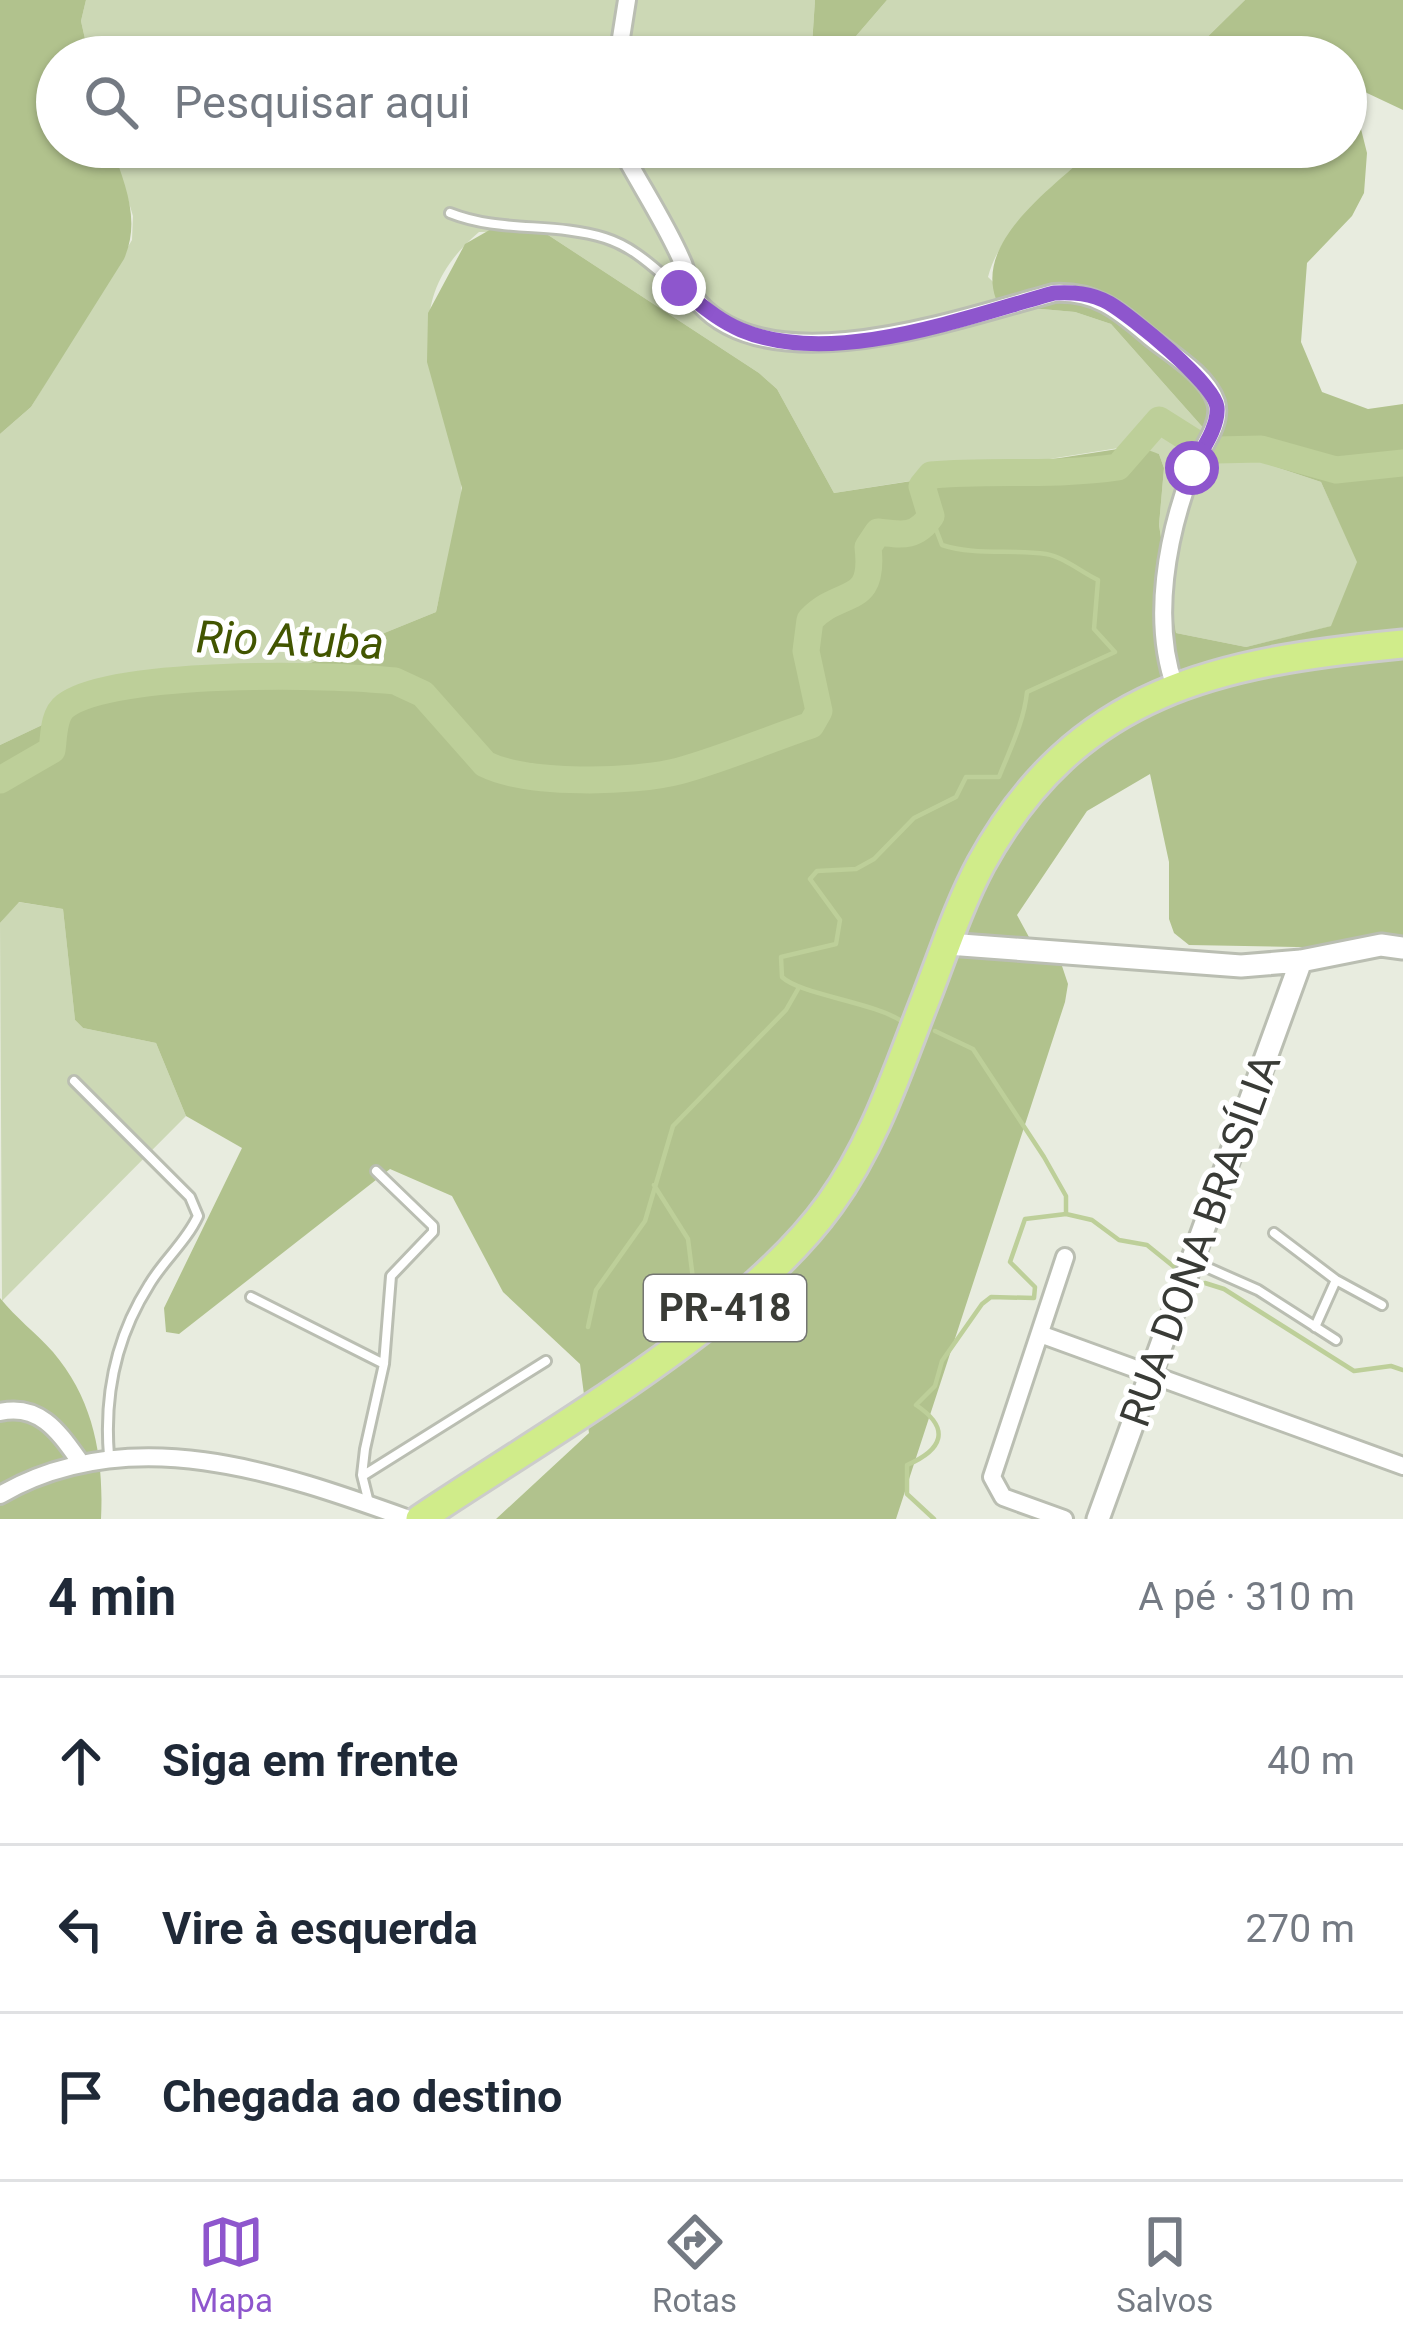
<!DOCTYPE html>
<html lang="pt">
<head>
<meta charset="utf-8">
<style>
  :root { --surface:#fff; --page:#f2f2f3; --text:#1f2937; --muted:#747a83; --line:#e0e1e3; --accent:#8e56cd }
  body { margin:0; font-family:Roboto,sans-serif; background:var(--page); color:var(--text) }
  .stop { position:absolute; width:36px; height:36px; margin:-27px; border:9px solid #8e56cd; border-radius:50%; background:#fff }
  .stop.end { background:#8e56cd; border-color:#fff; box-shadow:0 3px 12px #0008 }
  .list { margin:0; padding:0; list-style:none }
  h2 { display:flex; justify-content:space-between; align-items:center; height:156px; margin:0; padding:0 48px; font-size:51px }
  h2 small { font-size:39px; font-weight:400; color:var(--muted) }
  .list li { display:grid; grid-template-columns:78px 1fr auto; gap:36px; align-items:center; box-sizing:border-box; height:168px; padding:0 48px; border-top:3px solid var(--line) }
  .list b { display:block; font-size:45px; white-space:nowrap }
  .list em { font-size:39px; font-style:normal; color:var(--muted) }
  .icon { flex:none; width:66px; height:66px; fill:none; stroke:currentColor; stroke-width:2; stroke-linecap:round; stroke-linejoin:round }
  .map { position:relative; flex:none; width:1403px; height:1519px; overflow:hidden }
  .search { position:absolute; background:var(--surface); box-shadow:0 3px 9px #0004; left:36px; right:36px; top:36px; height:132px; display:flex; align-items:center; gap:30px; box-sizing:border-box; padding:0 42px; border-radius:66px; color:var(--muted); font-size:45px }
  .sheet { height:660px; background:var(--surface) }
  nav { display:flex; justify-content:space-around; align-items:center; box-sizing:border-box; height:168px; border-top:3px solid var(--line); background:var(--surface); font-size:33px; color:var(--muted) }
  nav a { display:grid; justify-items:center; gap:6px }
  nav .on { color:var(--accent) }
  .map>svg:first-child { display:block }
</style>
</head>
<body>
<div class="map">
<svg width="1403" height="1519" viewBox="0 0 1403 1519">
  <rect width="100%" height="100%" fill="#e8ecdf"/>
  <path fill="#ccd8b5" d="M86,0H815L812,44L819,57H89L81,21Z
    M887,0H1245L1187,57H838Z
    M112,147H1096C1058,185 1002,224 988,277L1019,307L1075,312L1111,324L1222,449L1321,482L1358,562L1332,626L1246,647L1176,633L1159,525L1164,468L1159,454L1125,447L834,493L777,389L759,373L542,231L479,232C385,312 449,390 461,483C465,516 443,578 436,612L303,666L177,672L137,680L0,745V434L31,407L132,240L133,216Z
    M18,902L63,909L75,1020L83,1028L156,1043L186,1116L2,1301L0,923Z"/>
  <path fill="#b1c28d" d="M0,0H86L81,21L89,57H57V147H112C125,185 141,220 124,259L31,407L0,434Z
    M815,0H887L838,57H819L812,45Z
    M1245,0H1403V110L1350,85L1367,153L1364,193L1352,216L1307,263L1301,342L1322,392L1368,409L1403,404V949L1189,945L1174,933L1169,919V862L1150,774L1087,811L1017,915L1036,950L1062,966L1068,984L1065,1002L896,1519H496L589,1433L580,1364L503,1292L452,1196L390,1169L179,1334L166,1332L164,1308L242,1148L186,1116L156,1043L83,1028L75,1020L63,909L19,902L0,923V745L137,680L177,672L303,666L436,612L462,488L427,362L428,313L465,244L500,224L542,231L759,373L777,389L834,493L1137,446L1159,454L1164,468L1159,525L1176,633L1246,647L1331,626L1357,562L1321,482L1222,449L1111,324L1075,312L1019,307L996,299C974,239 1057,185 1096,147H1346V57H1187Z
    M0,1298C16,1318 36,1333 53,1352C94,1400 104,1458 101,1519H0Z"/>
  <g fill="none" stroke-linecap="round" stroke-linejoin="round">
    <path stroke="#bdcf99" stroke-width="4.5" d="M903,1022C874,1002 801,995 782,977L781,957L836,944L840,920L810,879L817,871L856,869L874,859L914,818L956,797L966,777H999C1010,749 1024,722 1027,692L1115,652L1094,629L1098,580C1081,572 1064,557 1046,554C1011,549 975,556 942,545L931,516
      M935,1031L973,1049L1044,1157L1066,1196V1214
      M654,1185L688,1239L694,1287
      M1205,1283L1224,1289L1354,1371L1391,1366L1403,1370
      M588,1327L596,1290L645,1221L673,1126L786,1010L798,989
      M934,1519L907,1494V1465C942,1450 952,1429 916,1405L935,1386L942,1361L982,1304L991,1297L1034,1298L1035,1287L1010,1262L1025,1219L1066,1214L1092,1220L1119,1240L1147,1245L1178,1270"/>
    <path stroke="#bdcf99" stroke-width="27" d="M1216,450L1261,449L1336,470L1403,463
      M0,780L52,750C54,737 53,715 65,706C111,670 333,674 395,681L423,694L485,764C527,785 633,783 679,771C723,759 767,740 811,725L819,711L806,651L810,620C841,587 875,608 868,547L878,532C902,535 916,538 931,516L922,486L931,475C994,470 1057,476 1118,467L1159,420L1197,444"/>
    <defs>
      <path id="service" d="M450,213C500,233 554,222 605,238C640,249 661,276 689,296
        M74,1081L190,1197L198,1216C186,1242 163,1261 149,1285C116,1337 104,1395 109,1456
        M1274,1233L1336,1280L1382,1305
        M1197,1263L1258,1290L1336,1340
        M251,1297L384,1364
        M1315,1327L1336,1280
        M364,1475L546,1361
        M369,1503L362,1475L365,1449L384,1364L391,1276L433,1232V1226L376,1171"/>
      <path id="minor" d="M618,57L627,0
        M620,147C640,185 665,222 682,261C688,274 689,292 699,303C773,386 964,317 1054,293C1097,291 1119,311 1150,337C1171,354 1207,375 1216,402C1223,424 1200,450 1192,470C1167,536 1151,620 1175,687
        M1040,1334L1403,1466
        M0,1412C41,1403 60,1434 81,1463
        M0,1495C130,1420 278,1472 409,1519
        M1064,1519L1003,1497L992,1477L1065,1257"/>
      <path id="tertiary" d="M948,944L1241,966L1301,961L1381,945L1403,948
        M1098,1519L1301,961"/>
      <path id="trunk" d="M420,1519C543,1436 745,1323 830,1204C875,1142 898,1069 926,998C943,954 959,905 981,864C1077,689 1219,662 1403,644"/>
    </defs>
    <use href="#service" stroke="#babeb2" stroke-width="14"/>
    <use href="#minor" stroke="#babeb2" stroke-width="22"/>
    <use href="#tertiary" stroke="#babeb2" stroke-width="27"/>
    <use href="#trunk" stroke="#cccccb" stroke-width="33"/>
    <use href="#service" stroke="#fff" stroke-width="8"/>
    <use href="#minor" stroke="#fff" stroke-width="16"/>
    <use href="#tertiary" stroke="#fff" stroke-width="21"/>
    <use href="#trunk" stroke="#d0ec8a" stroke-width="27"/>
  </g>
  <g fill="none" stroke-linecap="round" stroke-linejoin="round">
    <path stroke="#8e56cd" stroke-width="15" d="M679,288C699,303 717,320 741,330C832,368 963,318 1054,293C1073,292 1091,293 1109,303C1131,316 1214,383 1217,407C1219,427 1201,451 1192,468"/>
  </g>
  <g text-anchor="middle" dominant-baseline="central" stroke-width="10" stroke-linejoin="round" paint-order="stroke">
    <rect fill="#fff" stroke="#747672" stroke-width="3" x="644" y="1275" width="162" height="66" rx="9"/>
    <g font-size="39" font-weight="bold" fill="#393b36">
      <text x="725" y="1308">PR-418</text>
    </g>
    <g font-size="42" fill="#393b36" stroke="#fff">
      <text transform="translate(1200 1240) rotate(-70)">RUA DONA BRASÍLIA</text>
    </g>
    <g font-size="45" font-style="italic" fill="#425500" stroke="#fff">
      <text transform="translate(290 640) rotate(2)">Rio Atuba</text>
    </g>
  </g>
</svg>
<div class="stop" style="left:1192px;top:468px"></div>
<div class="stop end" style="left:679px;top:288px"></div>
<div class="search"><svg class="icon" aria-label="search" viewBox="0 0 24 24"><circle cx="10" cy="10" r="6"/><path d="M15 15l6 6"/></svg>Pesquisar aqui</div>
</div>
<section class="sheet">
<h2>4 min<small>A pé · 310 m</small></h2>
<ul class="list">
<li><svg class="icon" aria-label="ahead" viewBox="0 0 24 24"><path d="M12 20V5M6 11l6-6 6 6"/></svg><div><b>Siga em frente</b></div><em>40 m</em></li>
<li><svg class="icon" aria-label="left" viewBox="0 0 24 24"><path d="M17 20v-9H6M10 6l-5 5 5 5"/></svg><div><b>Vire à esquerda</b></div><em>270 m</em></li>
<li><svg class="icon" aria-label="arrive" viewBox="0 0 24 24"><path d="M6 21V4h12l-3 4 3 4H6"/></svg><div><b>Chegada ao destino</b></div></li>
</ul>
</section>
<nav>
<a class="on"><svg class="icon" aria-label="map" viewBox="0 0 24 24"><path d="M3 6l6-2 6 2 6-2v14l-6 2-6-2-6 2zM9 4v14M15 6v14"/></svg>Mapa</a>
<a><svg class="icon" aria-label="directions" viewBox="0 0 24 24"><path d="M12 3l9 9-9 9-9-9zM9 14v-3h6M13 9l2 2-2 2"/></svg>Rotas</a>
<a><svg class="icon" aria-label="saved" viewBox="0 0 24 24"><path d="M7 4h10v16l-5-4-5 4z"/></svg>Salvos</a>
</nav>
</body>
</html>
